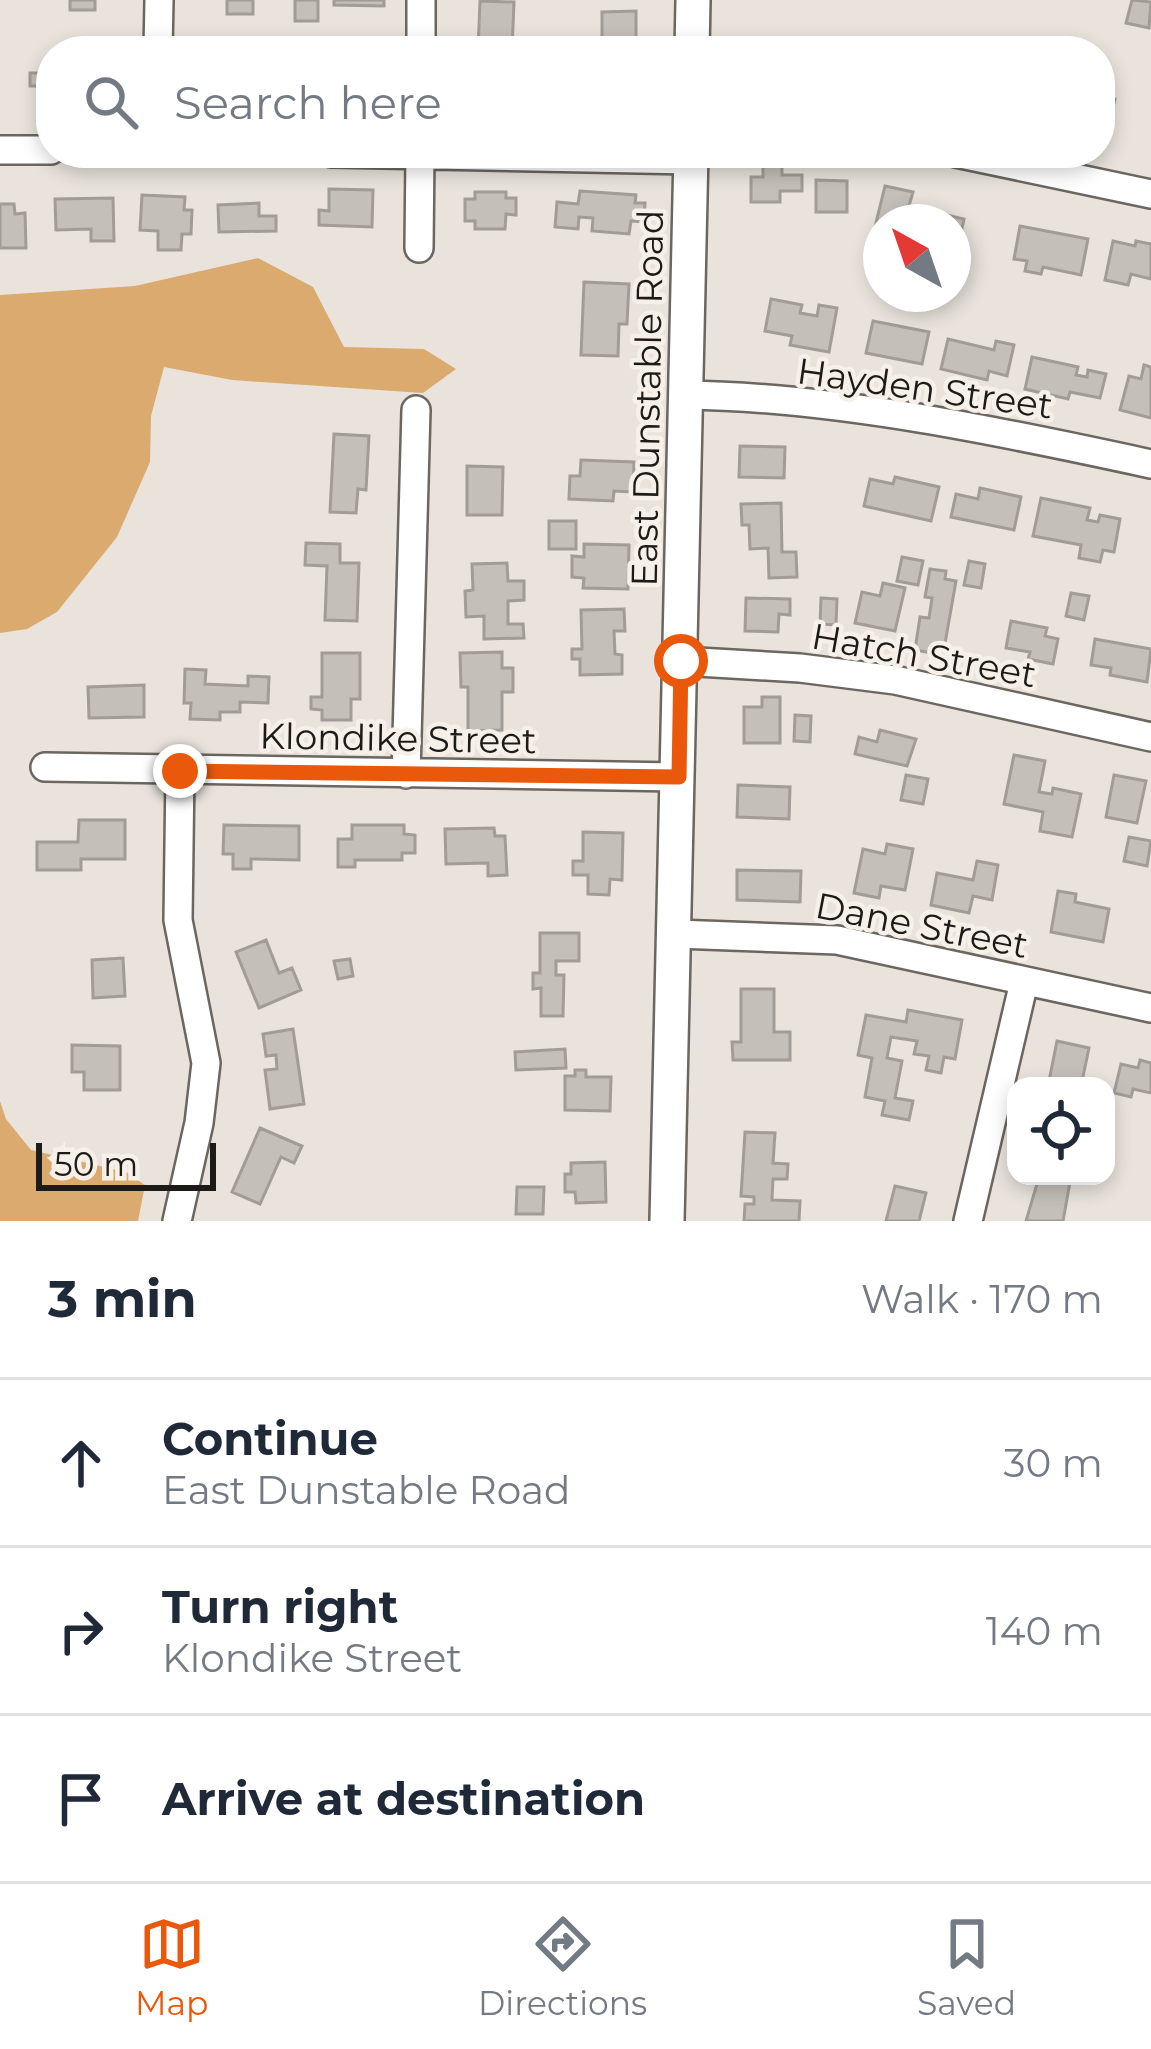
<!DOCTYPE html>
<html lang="en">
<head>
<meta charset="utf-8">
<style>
  :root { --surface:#fff; --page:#f2f2f3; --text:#1f2937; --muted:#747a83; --line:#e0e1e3; --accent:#ea580c }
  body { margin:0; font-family:Montserrat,sans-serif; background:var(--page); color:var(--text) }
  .controls { position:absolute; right:36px; bottom:36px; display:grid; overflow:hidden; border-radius:24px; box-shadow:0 6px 18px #0003 }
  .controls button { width:108px; height:108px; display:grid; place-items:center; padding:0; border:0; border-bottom:3px solid var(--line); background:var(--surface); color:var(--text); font:60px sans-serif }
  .compass { position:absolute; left:863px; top:204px; width:108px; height:108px; border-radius:50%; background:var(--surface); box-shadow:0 6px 18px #0003; rotate:320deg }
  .scale { position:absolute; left:36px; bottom:30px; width:180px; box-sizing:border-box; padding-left:12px; border:6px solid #1d1b18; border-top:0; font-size:33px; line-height:42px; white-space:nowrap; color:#1d1b18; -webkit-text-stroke:9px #f6f0e9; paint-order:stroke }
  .stop { position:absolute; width:36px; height:36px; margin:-27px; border:9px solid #ea580c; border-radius:50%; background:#fff }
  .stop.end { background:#ea580c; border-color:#fff; box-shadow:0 3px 12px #0008 }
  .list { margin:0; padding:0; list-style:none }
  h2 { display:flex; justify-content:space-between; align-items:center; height:156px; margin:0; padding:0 48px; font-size:51px }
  h2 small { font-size:39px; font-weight:400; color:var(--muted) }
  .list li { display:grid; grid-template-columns:78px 1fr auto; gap:36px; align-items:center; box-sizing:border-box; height:168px; padding:0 48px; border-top:3px solid var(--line) }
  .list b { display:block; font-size:45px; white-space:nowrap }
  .list p { margin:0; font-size:39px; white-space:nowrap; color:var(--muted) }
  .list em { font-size:39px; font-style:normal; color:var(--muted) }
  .icon { flex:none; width:66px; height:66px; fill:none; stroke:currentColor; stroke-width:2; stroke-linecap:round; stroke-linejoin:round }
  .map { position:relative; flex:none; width:1151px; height:1221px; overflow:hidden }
  .search { position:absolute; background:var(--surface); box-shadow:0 6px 18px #0003; left:36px; right:36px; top:36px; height:132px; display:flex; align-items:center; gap:30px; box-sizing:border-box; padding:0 42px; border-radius:48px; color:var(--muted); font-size:45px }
  .sheet { height:660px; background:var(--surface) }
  nav { display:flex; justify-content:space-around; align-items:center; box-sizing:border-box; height:168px; border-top:3px solid var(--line); background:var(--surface); font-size:33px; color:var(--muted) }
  nav a { display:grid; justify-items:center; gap:6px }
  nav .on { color:var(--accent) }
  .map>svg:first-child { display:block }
</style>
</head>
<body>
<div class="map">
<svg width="1151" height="1221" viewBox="0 0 1151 1221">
  <rect width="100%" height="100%" fill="#e9e3dc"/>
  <path fill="#dbaa6f" d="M258,258L313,287L344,347L424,349L456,369L423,393L232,380L164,367L151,416L150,462L117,537L57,612L27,629L0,633V295L135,286Z
    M0,1101L6,1119L31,1150L126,1172L145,1185L138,1221H0Z"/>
  <path fill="#c5bfb9" stroke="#a29c96" stroke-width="3" d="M70,0H95V10H70Z
    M227,0H253V14H227Z
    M295,0H318V21H295Z
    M334,0H384V6L334,5Z
    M1132,0L1151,2L1149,28L1126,23Z
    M480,1L514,2L512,51H478Z
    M636,11V51H602V12Z
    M30,73H51V86H30Z
    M1100,95L1115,99L1105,139L1100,138Z
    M763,166H782V175H802V191H780V202H751V177H763Z
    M816,180L847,181V212H816Z
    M885,186L913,192L909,206L964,219L957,250L953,249V222H881V233L874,231Z
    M329,189L373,190L372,227L319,225V210L329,211Z
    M580,191L636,195L635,203H645L644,222L631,221L629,234L592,231L593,218L579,217L578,229L555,227L557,202L578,204Z
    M475,192H506V198H516V215L506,214L505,229H475V221H465V199H475Z
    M142,195L185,197L184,210H192L191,234H182L181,250H158V231L140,230Z
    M113,198L114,241H91V229L56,230L55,199Z
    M259,203V216H276V231L219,232L218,205Z
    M0,204H14L15,214L25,213L26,248H0Z
    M1020,226L1088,239L1081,275L1043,267L1041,274L1025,271L1027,261L1014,259Z
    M1113,241L1135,246L1136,241L1151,244V279L1131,274L1128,285L1105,280Z
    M584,282L629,284L627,324H619L618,356L581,355Z
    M771,299L802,305L800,313L817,316L819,305L837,308L829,352L790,345L792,336L765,331Z
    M873,321L929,332L922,364L866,353Z
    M948,339L994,350L996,341L1014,345L1007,376L989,371L987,380L941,369Z
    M1032,357L1078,367L1076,375L1087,377L1088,370L1106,374L1100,398L1070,392L1068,399L1025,389Z
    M1144,365L1151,367V418L1120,410L1129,376L1141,379Z
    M334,434L369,436L366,490L358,489L356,513L330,512Z
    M740,446L785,447L784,478L739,477Z
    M581,460L634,462L633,492L614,491L613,501L569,499L570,476H580Z
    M467,466L503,467L502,515H467Z
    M895,477L939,487L931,521L864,506L870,479L893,484Z
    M980,488L1021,497L1014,530L951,517L956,494L978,499Z
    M1041,498L1090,508L1087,520L1098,522L1100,515L1120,519L1114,552L1103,550L1100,562L1079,558L1081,545L1033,536Z
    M781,503L782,552H796L797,577L769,578L768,548L750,549L749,525H742L741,504Z
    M549,521H576V549H549Z
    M306,543L340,544V563H359L357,621L325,620L327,566L305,565Z
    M584,544L629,545L628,589L583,588L584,578L572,577V556L584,557Z
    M902,557L923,561L918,585L897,581Z
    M969,561L985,564L981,588L964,585Z
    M507,563L508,581H524V600L508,601V624H523L524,638L484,639V616L466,617L465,591L473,590L472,564Z
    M930,569L946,571L945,579L956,581L943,655L915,650L920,617L929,618L932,598L925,597Z
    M883,583L905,588L895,631L855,623L862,592L880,596Z
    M1071,593L1089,596L1084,620L1066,616Z
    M746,598L790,599V615L779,614L778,632L745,631Z
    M821,598L837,599L836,625L820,624Z
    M624,609L625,631H614L615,654L622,655V674L580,675V659H572V649H582L581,610Z
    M1011,621L1047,628L1045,636L1058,639L1053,664L1028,659L1030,652L1006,648Z
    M1095,639L1151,649L1147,682L1110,675L1111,668L1091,665Z
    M502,652V668H513V692H502V730L468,731V687H461L460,653Z
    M322,653H360V699H351V720H322V710L311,709V697H322Z
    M185,669L206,670L205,684L248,686V676L269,677L268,703L240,702V712H220V720L190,719L191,703H184Z
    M144,685V717L89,718L88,687Z
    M762,697H780V743H744V707H762Z
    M795,715L811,716L810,742L794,741Z
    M880,730L916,739L907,766L855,754L859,737L877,742Z
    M1014,755L1045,761L1039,792L1052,794L1053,788L1081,794L1072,837L1040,831L1043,812L1004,804Z
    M906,775L928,779L923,804L901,800Z
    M1114,775L1146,781L1137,823L1106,817Z
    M738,785L790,787L789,819L737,817Z
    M79,820H125V859H81V870H37V842H78Z
    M224,825L299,826V860L251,859V869H233V854H223Z
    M352,825H404V834L415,835V853H402V860H355V867H338V839H352Z
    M494,828L495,836H505L507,875L488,876V863L446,864L445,829Z
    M583,832L623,833L622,880L610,879L609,895L588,894V875H573V861H583Z
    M1129,837L1151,841L1147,866L1124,861Z
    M887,844L913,849L905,890L881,886L879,898L854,893L863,849L885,854Z
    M977,861L998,865L992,900L973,896L969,913L931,905L937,873L973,880Z
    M737,870L801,871L800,902L737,900Z
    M1058,891L1076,894L1075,902L1109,909L1103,942L1051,932Z
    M540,933H579V961H556V975H564L563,1016H541V988L533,989V973H540Z
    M266,940L279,973L292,968L301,990L259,1008L236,952Z
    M123,958L125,996L93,998L92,960Z
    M350,959L353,976L338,979L334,961Z
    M741,989H774V1032H790V1060H733L732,1042H741Z
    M908,1010L962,1020L955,1059L944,1057L941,1073L926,1070L929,1056L914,1054L917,1041L891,1037L887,1058L902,1061L895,1098L913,1101L909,1120L882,1115L885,1101L865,1097L872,1058L858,1055L866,1015L906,1022Z
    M293,1029L304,1104L270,1109L265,1070L277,1069L276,1055L266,1056L263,1034Z
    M1057,1041L1089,1048L1081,1086H1048Z
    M72,1045L120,1046V1090H84V1072H72Z
    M565,1049L566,1068L516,1070L515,1052Z
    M1140,1060L1151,1063V1093L1133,1089L1131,1097L1114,1093L1121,1064L1138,1068Z
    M575,1070H586V1077H611L610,1111L565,1110V1076H575Z
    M260,1128L302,1146L294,1163L281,1157L260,1204L232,1192Z
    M745,1132L775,1133L773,1163L788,1164L787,1179H773L772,1200L800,1201L799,1221H744L745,1204H754V1197L741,1196Z
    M605,1162L606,1202L576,1203L575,1192H565V1174H571V1163Z
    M1039,1177L1070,1182L1063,1221H1026Z
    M895,1186L926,1193L919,1221H886Z
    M517,1187H544L543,1214H516Z"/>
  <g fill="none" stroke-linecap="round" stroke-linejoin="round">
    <defs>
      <path id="minor" d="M158,51L159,0
        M421,51V0
        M0,150H51
        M331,153L691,160
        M956,153L1151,194
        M419,248L420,153
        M686,395C837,397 1004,432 1151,464
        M681,661L800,668L895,680L1151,737
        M45,767L678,777
        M406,774L416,410
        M676,934L837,940L1151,1008
        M177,1221L199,1123L206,1063L178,920L180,771
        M968,1221L1024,982"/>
      <path id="tertiary" d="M692,51L693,0
        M667,1221L691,153"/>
    </defs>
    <use href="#minor" stroke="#6b6660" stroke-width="32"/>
    <use href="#tertiary" stroke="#6b6660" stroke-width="38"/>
    <use href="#minor" stroke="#fff" stroke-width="27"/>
    <use href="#tertiary" stroke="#fff" stroke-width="33"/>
  </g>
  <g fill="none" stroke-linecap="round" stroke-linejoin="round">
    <path stroke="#ea580c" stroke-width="15" d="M180,771L679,777L681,661"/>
  </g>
  <g text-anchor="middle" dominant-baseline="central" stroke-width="9" stroke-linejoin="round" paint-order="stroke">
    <g font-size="36" fill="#1d1b18" stroke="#f6f0e9">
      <text transform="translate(925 388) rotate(8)">Hayden Street</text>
      <text transform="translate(647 398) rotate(-89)">East Dunstable Road</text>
      <text transform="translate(924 655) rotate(10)">Hatch Street</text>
      <text transform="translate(398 738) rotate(1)">Klondike Street</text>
      <text transform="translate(922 925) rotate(11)">Dane Street</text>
    </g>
  </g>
</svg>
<div class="controls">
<button><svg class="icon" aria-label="locate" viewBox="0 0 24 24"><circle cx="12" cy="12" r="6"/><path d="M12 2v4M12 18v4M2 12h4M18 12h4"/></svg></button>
</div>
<svg class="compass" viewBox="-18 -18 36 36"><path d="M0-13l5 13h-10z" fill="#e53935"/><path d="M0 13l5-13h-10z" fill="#747a83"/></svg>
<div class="scale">50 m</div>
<div class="stop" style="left:681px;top:661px"></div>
<div class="stop end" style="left:180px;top:771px"></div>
<div class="search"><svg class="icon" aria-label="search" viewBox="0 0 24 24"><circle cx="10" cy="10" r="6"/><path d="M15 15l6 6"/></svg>Search here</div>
</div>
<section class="sheet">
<h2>3 min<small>Walk · 170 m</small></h2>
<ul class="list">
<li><svg class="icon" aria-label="ahead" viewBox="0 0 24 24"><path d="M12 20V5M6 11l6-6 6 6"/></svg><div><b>Continue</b><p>East Dunstable Road</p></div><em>30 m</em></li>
<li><svg class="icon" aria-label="right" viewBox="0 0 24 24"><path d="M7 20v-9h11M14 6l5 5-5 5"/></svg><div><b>Turn right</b><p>Klondike Street</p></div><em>140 m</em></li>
<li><svg class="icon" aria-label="arrive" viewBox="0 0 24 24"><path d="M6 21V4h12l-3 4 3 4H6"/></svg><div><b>Arrive at destination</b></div></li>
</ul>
</section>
<nav>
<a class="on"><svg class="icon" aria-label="map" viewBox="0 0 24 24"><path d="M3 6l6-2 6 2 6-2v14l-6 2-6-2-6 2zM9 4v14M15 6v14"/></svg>Map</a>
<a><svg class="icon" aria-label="directions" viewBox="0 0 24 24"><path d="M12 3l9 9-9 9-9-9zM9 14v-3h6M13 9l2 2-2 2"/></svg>Directions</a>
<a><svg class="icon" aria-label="saved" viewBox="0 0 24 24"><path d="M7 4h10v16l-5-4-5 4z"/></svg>Saved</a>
</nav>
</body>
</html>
